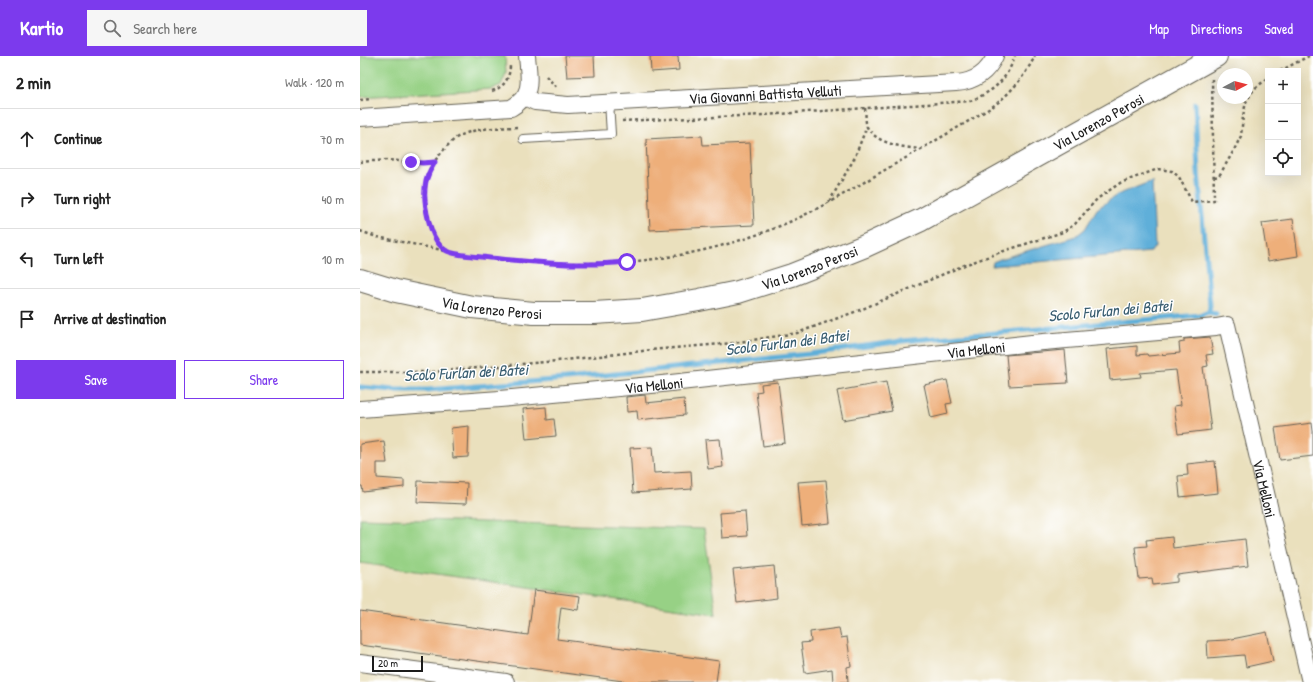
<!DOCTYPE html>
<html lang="en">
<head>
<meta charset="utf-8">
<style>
  :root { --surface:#fff; --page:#f6f6f6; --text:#222; --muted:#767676; --line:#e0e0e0; --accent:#7c3aed }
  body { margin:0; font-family:"Patrick Hand",sans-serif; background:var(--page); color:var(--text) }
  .controls { position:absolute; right:12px; top:12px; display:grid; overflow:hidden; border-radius:0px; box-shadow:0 4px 16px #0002 }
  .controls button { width:36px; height:36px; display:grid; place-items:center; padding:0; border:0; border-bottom:1px solid var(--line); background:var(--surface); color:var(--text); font:20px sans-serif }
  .compass { position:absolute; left:857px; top:12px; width:36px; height:36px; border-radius:50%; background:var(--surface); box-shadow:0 4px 16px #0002; rotate:83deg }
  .scale { position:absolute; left:12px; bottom:10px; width:51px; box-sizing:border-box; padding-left:4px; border:2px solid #1c1c1c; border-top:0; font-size:11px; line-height:14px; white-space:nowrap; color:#1c1c1c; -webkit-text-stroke:3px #fff; paint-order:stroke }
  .stop { position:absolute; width:12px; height:12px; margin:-9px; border:3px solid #7c3aed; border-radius:50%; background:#fff }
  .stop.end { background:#7c3aed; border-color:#fff; box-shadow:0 1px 4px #0008 }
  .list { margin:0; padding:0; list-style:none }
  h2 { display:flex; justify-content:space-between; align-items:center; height:52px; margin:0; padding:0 16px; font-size:17px }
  h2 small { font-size:13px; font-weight:400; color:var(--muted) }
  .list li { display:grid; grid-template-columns:26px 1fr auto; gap:12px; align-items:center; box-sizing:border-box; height:60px; padding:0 16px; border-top:1px solid var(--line) }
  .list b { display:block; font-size:15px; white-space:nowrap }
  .list em { font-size:13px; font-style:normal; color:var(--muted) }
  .actions { display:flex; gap:8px; padding:12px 16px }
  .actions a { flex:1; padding:9px 0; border:1px solid var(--accent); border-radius:0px; text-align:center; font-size:14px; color:var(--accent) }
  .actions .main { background:var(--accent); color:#fff }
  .icon { flex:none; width:22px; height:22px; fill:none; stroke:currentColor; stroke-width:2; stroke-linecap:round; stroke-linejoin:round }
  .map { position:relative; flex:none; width:953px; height:626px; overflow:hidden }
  header { display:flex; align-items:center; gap:24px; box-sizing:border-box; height:56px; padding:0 20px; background:var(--accent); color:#fff }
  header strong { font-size:19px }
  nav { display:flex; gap:22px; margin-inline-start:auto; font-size:14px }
  .search { width:280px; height:36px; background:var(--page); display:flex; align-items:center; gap:10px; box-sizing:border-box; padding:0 14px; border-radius:0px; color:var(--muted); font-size:15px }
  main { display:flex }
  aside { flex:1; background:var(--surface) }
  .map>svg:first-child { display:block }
</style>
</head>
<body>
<header>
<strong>Kartio</strong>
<div class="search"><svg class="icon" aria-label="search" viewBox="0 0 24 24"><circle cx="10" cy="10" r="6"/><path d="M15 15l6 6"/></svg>Search here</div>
<nav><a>Map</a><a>Directions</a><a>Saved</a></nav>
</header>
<main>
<aside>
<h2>2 min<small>Walk · 120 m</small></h2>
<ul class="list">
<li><svg class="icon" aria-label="ahead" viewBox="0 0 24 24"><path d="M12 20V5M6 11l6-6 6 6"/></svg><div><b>Continue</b></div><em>70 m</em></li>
<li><svg class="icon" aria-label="right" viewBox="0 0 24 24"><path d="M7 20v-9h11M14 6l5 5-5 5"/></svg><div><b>Turn right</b></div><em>40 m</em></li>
<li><svg class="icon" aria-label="left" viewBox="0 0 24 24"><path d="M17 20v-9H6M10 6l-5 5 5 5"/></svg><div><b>Turn left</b></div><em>10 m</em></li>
<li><svg class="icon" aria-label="arrive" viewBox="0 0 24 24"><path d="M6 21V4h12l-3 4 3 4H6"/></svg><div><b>Arrive at destination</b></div></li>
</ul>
<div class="actions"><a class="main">Save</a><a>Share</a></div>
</aside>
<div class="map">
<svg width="953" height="626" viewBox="0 0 953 626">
  <rect width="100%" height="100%" fill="#fff"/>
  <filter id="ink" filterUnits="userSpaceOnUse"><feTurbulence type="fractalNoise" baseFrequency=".025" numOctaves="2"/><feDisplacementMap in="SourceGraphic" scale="8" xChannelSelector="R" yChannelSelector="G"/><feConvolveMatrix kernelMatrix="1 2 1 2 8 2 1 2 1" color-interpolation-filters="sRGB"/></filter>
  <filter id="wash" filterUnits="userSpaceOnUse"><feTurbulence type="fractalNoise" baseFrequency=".012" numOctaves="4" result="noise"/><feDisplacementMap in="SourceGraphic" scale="16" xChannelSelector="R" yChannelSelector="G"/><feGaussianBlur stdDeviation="0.9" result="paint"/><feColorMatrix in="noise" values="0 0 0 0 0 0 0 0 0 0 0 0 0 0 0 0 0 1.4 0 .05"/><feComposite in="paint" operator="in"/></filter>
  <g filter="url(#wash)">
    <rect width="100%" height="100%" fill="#eae0bd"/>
    <path fill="#97d185" stroke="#5a7650" d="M0,0H145L146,17L141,29L131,33L0,41Z
      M0,462L344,473L356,558L0,507Z"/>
    <path fill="#5eafd9" stroke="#3d667a" d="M792,125L795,190L791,196L632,210L633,206L640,203L716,180L725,173L737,153L757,139Z"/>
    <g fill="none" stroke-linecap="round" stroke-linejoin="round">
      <path stroke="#5eafd9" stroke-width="5" d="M835,48L838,116L850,249L849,256
        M0,331L34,334H67L206,323L449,298L542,285L840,259L849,256L856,258"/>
    </g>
    <g id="blocks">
      <path fill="#eeaf7a" d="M205,0H234L235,20L207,21Z
        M290,0H318L319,14L291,16Z
        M342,80L343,89L390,87L394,169L290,174L286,83Z
        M933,163L938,200L908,205L902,167Z
        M850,281L853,298L846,299L848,310L843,311L851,374L818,378L814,350L821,349L816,314L780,317L781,321L750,324L747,293L777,290V299L787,298L788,300L820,297L819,287L824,286V283Z
        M705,294L708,327L649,330L646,299Z
        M587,324L592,347L586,348L588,358L571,362L564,329Z
        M418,326L425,387L403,390L396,336L402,335L401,328Z
        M526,326L532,355L483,364L477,335Z
        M285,339L286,347L324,343L325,359L278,364L277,355L267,356L266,341Z
        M186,351L187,364L194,363L196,380L166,383L163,353Z
        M952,367L953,375V400L920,404L915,372Z
        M109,370L108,401L93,402L91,372Z
        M360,383L363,411L348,413L345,384Z
        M24,385L27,407H17V422L44,424V431L3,436L2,430H0V388Z
        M292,391L294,417L331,415L332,433L273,437L270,392Z
        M855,405L858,437L820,441L818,420L828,419L827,408Z
        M466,424L470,467L442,470L438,426Z
        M58,425L107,427L106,448L57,446Z
        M385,455L387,480L362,482L360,457Z
        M812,481L813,492L885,483L888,510L817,519V526L793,529L792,522L779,523L775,491L787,490L786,484Z
        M414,510L417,542L377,547L373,514Z
        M174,534L220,540L218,554L201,551L197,583L359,605L356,626H270L0,589V555L168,579Z
        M479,572L481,582L487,581L491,610L487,611L488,626H473L472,613L445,617L441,587L451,586L450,576Z
        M907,576L913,605L886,611L884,599L848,602L847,585L867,584Z"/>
    </g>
  </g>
  <g filter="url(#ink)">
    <use href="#blocks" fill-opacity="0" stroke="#646154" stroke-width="1"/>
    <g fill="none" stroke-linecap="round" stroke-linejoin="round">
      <defs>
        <path id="lane" d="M163,83L251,78L249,46"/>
        <g id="street">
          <path id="s1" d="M165,41L175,46L208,49L596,27C614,26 628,16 635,0"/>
          <path d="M0,62L151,52C174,39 169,23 167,0"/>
          <path id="s2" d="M0,353L140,343L302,328L672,287L856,271L867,269L950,626"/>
          <path d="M0,607L146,626"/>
        </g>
        <g id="secondary">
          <path id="s3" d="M0,224L36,235L112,251L174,257H234L282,254L339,244L378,236L432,219L505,190L561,164L856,0"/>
        </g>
      </defs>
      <use href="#lane" stroke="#646154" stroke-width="10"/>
      <use href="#street" stroke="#646154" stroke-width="18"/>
      <use href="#secondary" stroke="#646154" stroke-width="24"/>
      <path stroke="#646154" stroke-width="2.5" stroke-dasharray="3 3" stroke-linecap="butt" d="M920,15L949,0
        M186,20L196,31
        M132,35C145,31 150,21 150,9
        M0,44L11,43
        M505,52C506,57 505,66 507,71C517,88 542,91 559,93
        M262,65L404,59L610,45C634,35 646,25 655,0
        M157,71C137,72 114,71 96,82C91,86 86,91 82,96C63,117 62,137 69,164C72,175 76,188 86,194C97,201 147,203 162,205C255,214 350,202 436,163C464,150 491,134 518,118C556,96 594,74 632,51C650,38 665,20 675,0
        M0,106L27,104L63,107L74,106
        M854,121L859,120L873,96L881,80L883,60L886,46L894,33L908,22
        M469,146L494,103L507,70
        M0,175L17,181L87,195
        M0,316H71L197,305L291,294L373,287L437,277L500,254L607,208L647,194L703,176L715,168L737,143L760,127L798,113L812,115L819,121L832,146L854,144L852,23"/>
      <use href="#lane" stroke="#fff" stroke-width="8"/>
      <use href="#street" stroke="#fff" stroke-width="16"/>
      <use href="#secondary" stroke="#fff" stroke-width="22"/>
    </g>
  </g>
  <g fill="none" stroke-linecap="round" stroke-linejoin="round" filter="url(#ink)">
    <path stroke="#7c3aed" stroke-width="5" d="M51,106L63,107L75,106C71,112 68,118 66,125C62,143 69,186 87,195C97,200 119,200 130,202C163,205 197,209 230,208C243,208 255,207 267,206"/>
  </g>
  <g text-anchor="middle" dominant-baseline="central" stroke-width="3" stroke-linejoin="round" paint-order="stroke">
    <g font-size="15" fill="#1c1c1c" stroke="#fff">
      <text stroke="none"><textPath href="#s1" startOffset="242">Via Giovanni Battista Velluti</textPath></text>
      <text stroke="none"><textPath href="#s3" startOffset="783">Via Lorenzo Perosi</textPath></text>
      <text stroke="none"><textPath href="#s3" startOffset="459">Via Lorenzo Perosi</textPath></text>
      <text stroke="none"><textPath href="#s3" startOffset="135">Via Lorenzo Perosi</textPath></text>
      <text stroke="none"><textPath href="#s2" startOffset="619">Via Melloni</textPath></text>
      <text stroke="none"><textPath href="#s2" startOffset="295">Via Melloni</textPath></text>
      <text stroke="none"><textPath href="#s2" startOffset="1039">Via Melloni</textPath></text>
    </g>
    <g font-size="16" font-style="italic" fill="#3a5e71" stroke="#fff">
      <text transform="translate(750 254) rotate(-5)">Scolo Furlan dei Batei</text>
      <text transform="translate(427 286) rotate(-7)">Scolo Furlan dei Batei</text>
      <text transform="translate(106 316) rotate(-3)">Scolo Furlan dei Batei</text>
    </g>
  </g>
</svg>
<div class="controls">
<button>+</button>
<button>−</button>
<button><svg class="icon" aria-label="locate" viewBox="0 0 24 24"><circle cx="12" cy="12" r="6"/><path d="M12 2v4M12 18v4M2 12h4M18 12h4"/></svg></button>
</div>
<svg class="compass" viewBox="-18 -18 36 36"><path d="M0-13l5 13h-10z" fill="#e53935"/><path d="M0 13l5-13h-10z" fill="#767676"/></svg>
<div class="scale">20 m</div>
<div class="stop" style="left:267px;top:206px"></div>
<div class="stop end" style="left:51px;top:106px"></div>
</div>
</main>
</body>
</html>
